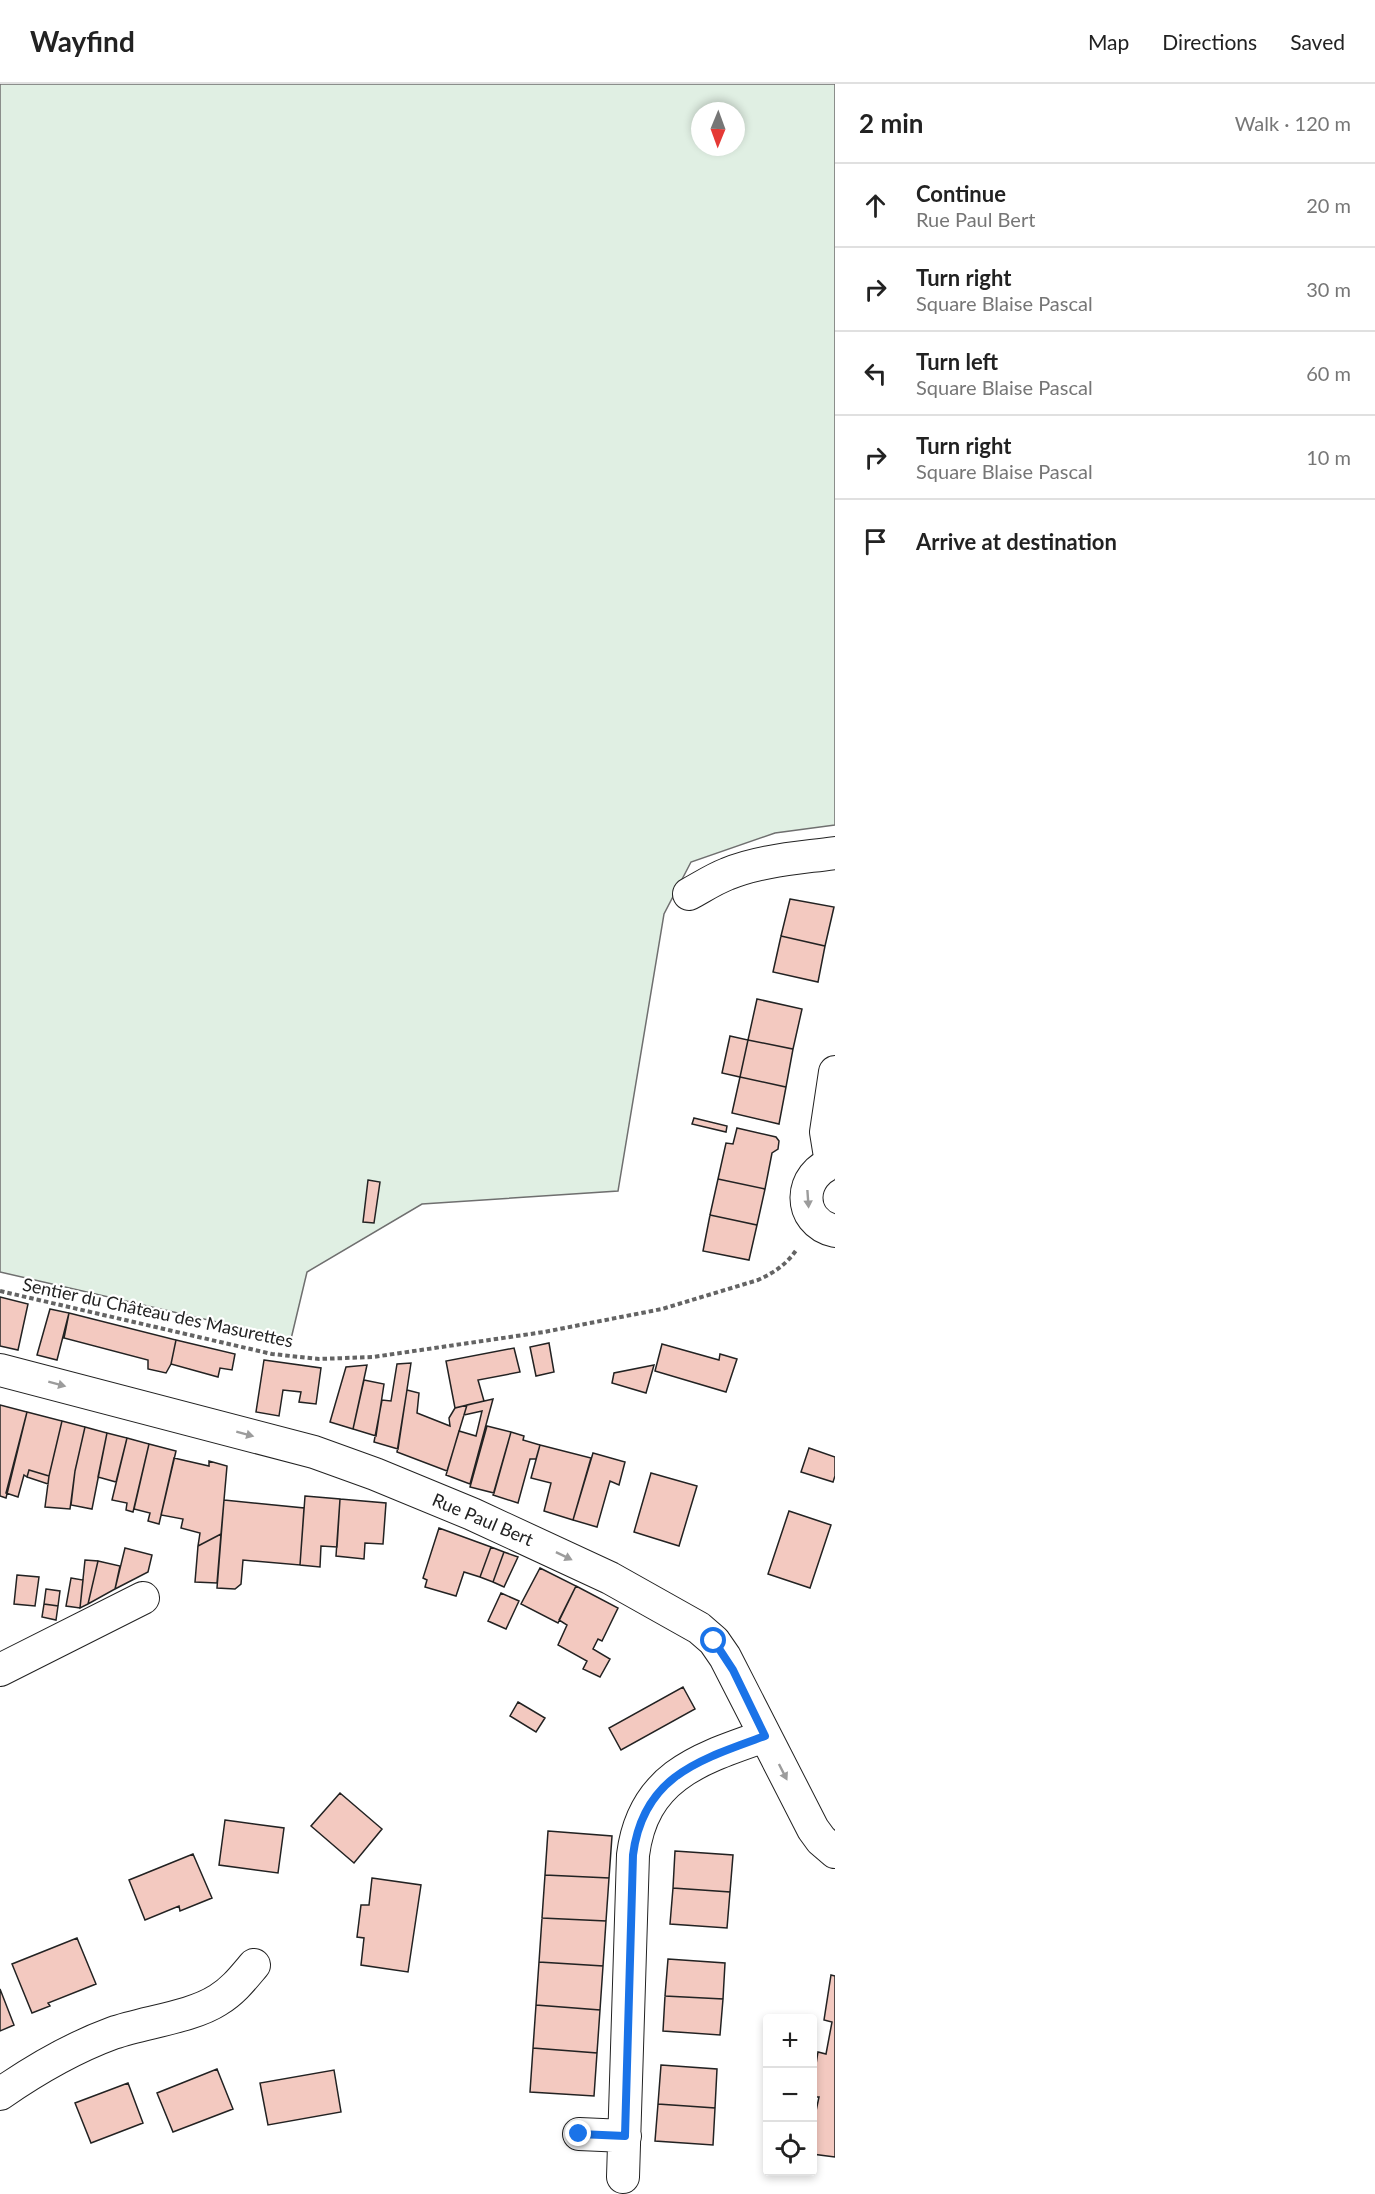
<!DOCTYPE html>
<html lang="en">
<head>
<meta charset="utf-8">
<style>
  :root { --surface:#fff; --page:#f2f2f2; --text:#222; --muted:#767676; --line:#e0e0e0 }
  body { margin:0; font-family:Lato,sans-serif; background:var(--page); color:var(--text) }
  .controls { position:absolute; right:18px; bottom:18px; display:grid; overflow:hidden; border-radius:6px; box-shadow:0 3px 9px #0003 }
  .controls button { width:54px; height:54px; display:grid; place-items:center; padding:0; border:0; border-bottom:2px solid var(--line); background:var(--surface); color:var(--text); font:30px sans-serif }
  .compass { position:absolute; left:691px; top:18px; width:54px; height:54px; border-radius:50%; background:var(--surface); box-shadow:0 3px 9px #0003; rotate:181deg }
  .stop { position:absolute; width:18px; height:18px; margin:-14px; border:4px solid #1a73e8; border-radius:50%; background:#fff }
  .stop.end { background:#1a73e8; border-color:#fff; box-shadow:0 2px 6px #0008 }
  .list { margin:0; padding:0; list-style:none }
  h2 { display:flex; justify-content:space-between; align-items:center; height:78px; margin:0; padding:0 24px; font-size:26px }
  h2 small { font-size:20px; font-weight:400; color:var(--muted) }
  .list li { display:grid; grid-template-columns:39px 1fr auto; gap:18px; align-items:center; box-sizing:border-box; height:84px; padding:0 24px; border-top:2px solid var(--line) }
  .list b { display:block; font-size:22px; white-space:nowrap }
  .list p { margin:0; font-size:20px; white-space:nowrap; color:var(--muted) }
  .list em { font-size:20px; font-style:normal; color:var(--muted) }
  .icon { flex:none; width:33px; height:33px; fill:none; stroke:currentColor; stroke-width:2; stroke-linecap:round; stroke-linejoin:round }
  .map { position:relative; flex:none; width:835px; height:2110px; overflow:hidden }
  header { display:flex; align-items:center; gap:36px; box-sizing:border-box; height:84px; padding:0 30px; background:var(--surface); border-bottom:2px solid var(--line) }
  header strong { font-size:28px }
  nav { display:flex; gap:33px; margin-inline-start:auto; font-size:21px }
  main { display:flex }
  aside { flex:1; background:var(--surface) }
  .map>svg:first-child { display:block }
</style>
</head>
<body>
<header>
<strong>Wayfind</strong>
<nav><a>Map</a><a>Directions</a><a>Saved</a></nav>
</header>
<main>
<div class="map">
<svg width="835" height="2110" viewBox="0 0 835 2110">
  <rect width="100%" height="100%" fill="#fff"/>
  <path fill="#e0efe3" stroke="#6f6f6f" stroke-width="1.5" fill-rule="evenodd" d="M0,0H835V741L775,749L691,778L664,830L618,1107L422,1120L307,1188L291,1255L0,1188ZM700,27H736V63H700Z"/>
  <path fill="#f3c9c0" stroke="#222" stroke-width="1.5" d="M790,815L834,823L825,862L781,852Z
    M781,852L825,862L818,898L773,888Z
    M757,915L802,925L793,965L748,956Z
    M730,952L748,956L740,993L722,989Z
    M748,956L793,965L786,1003L740,993Z
    M740,993L786,1003L779,1040L732,1029Z
    M694,1034L727,1042L726,1048L692,1040Z
    M737,1044L776,1053L779,1057L778,1065L772,1069L765,1105L718,1095L726,1059L733,1060Z
    M718,1095L765,1105L757,1141L710,1131Z
    M368,1096L380,1098L374,1139L363,1138Z
    M710,1131L757,1141L749,1176L703,1167Z
    M0,1213L28,1220L18,1266L0,1262Z
    M50,1225L69,1229L57,1276L37,1271Z
    M69,1229L176,1256L171,1280L166,1289L148,1285V1276L64,1254Z
    M176,1256L235,1270L232,1286L220,1284L218,1293L171,1280Z
    M549,1259L554,1288L536,1292L530,1263Z
    M662,1260L719,1276L720,1270L737,1275L726,1308L655,1287Z
    M514,1264L520,1288L478,1296L484,1317L455,1324L446,1277Z
    M264,1276L321,1284L316,1320L299,1318L301,1308L283,1306L279,1332L256,1328Z
    M411,1279L398,1365L374,1358L382,1316L391,1317L397,1280Z
    M367,1281L353,1345L330,1338L346,1283Z
    M654,1281L646,1309L612,1299L614,1289Z
    M364,1296L384,1300L376,1352L353,1345Z
    M407,1306L419,1309L417,1329L450,1342L449,1334L455,1324L467,1321L447,1387L397,1368Z
    M493,1315L470,1400L446,1391L459,1347L476,1352L482,1327L464,1331L467,1321Z
    M0,1321L27,1328L6,1414L0,1412Z
    M27,1328L62,1337L49,1392L29,1386L27,1393L24,1391L18,1413L6,1409Z
    M62,1337L85,1343L75,1387L70,1425L45,1423L49,1392Z
    M487,1342L511,1348L494,1409L470,1403Z
    M85,1343L107,1349L92,1425L71,1421L75,1387Z
    M511,1348L524,1352L523,1356L540,1361L536,1375H530L518,1419L493,1411Z
    M107,1349L127,1354L116,1398L98,1393Z
    M127,1354L149,1360L133,1428L126,1426L127,1419L112,1416Z
    M149,1360L176,1367L159,1440L148,1437L150,1429L134,1425Z
    M540,1361L591,1374L573,1436L544,1427L551,1399L531,1394Z
    M809,1364L835,1373V1392L833,1398L801,1388Z
    M593,1369L625,1378L619,1401L610,1397L597,1443L573,1436Z
    M174,1374L209,1382V1377L227,1382L221,1450L198,1462L200,1449L181,1444L183,1435L161,1431Z
    M29,1386L49,1392L48,1400L27,1393Z
    M651,1389L697,1402L679,1462L634,1448Z
    M305,1412L340,1415L337,1463L321,1462L320,1483L300,1481Z
    M340,1415L386,1419L383,1460L365,1459L364,1475L336,1472Z
    M224,1416L304,1424L300,1481L243,1476L241,1500L235,1505L217,1504Z
    M789,1427L831,1441L810,1504L768,1490Z
    M439,1444L491,1463L480,1493L464,1488L456,1512L425,1503L427,1496L423,1494Z
    M221,1450L217,1499L195,1498L198,1462Z
    M491,1463L504,1468L493,1498L480,1493Z
    M125,1464L152,1471L148,1488L115,1505Z
    M504,1468L518,1473L504,1503L493,1498Z
    M85,1476L98,1477L88,1520L80,1524Z
    M98,1477L120,1482L115,1505L88,1520Z
    M540,1484L576,1502L558,1539L521,1520Z
    M17,1491L39,1493L35,1522L14,1520Z
    M71,1494L83,1496L80,1524L66,1522Z
    M576,1502L618,1524L602,1557L598,1555L593,1565L610,1575L600,1593L583,1585L587,1577L558,1561L567,1541L559,1536Z
    M46,1505L60,1507L58,1522L44,1520Z
    M501,1509L519,1517L506,1545L488,1537Z
    M44,1520L58,1522L56,1536L42,1533Z
    M683,1603L695,1625L621,1666L609,1644Z
    M518,1618L545,1634L536,1648L510,1632Z
    M340,1709L382,1745L354,1779L311,1742Z
    M225,1736L284,1744L278,1789L219,1781Z
    M548,1747L612,1752L609,1794L545,1791Z
    M675,1767L733,1771L730,1808L673,1804Z
    M193,1770L212,1814L180,1827L179,1822L145,1836L129,1796Z
    M545,1791L609,1794L606,1837L542,1834Z
    M372,1794L421,1801L408,1888L361,1881L364,1854L357,1853L361,1821H369Z
    M673,1804L730,1808L727,1844L670,1840Z
    M542,1834L606,1837L603,1882L539,1878Z
    M77,1854L96,1900L48,1919L50,1922L32,1929L12,1880Z
    M668,1875L725,1879L723,1915L665,1912Z
    M539,1878L603,1882L600,1926L536,1921Z
    M831,1891L835,1892V2073L812,2070V2046L819,2013H812V2005L818,1968L826,1970L832,1938L824,1936Z
    M0,1905L14,1941L0,1947Z
    M665,1912L723,1915L720,1951L663,1947Z
    M536,1921L600,1926L597,1969L533,1964Z
    M533,1964L597,1969L594,2012L530,2008Z
    M661,1981L717,1985L715,2024L658,2020Z
    M217,1985L233,2025L173,2048L157,2009Z
    M334,1986L341,2028L268,2041L260,1999Z
    M128,1999L143,2039L91,2059L75,2019Z
    M658,2020L715,2024L713,2061L655,2057Z"/>
  <g fill="none" stroke-linecap="round" stroke-linejoin="round">
    <defs>
      <path id="street" d="M689,810C702,803 714,795 727,790C761,776 800,774 835,769
        M835,1078C798,1089 796,1138 835,1147
        M831,1079L826,1048L835,988
        M0,1286L314,1368L375,1390L472,1430L610,1494L699,1544L714,1557L725,1573L813,1745L821,1756L835,1768
        M0,1586L143,1514
        M0,2010C36,1985 72,1964 113,1949C145,1938 192,1933 218,1916C233,1907 243,1894 254,1881
        M579,2050L625,2052
        M623,2093L633,1771C643,1692 699,1675 765,1652"/>
    </defs>
    <use href="#street" stroke="#222" stroke-width="34"/>
    <path stroke="#646464" stroke-width="4" stroke-dasharray="4.5 3" stroke-linecap="butt" d="M0,1207L272,1270L319,1275L373,1273L544,1248L662,1225L758,1196C775,1188 786,1181 797,1165"/>
    <use href="#street" stroke="#fff" stroke-width="32"/>
  </g>
  <defs><path id="oneway-solid" d="M-6-.8H1V-3.2L6.5 0L1 3.2V.8H-6Z" transform="scale(1.5)"/></defs>
  <g fill="#9c9c9c">
    <use href="#oneway-solid" transform="translate(808 1115) rotate(86)"/>
    <use href="#oneway-solid" transform="translate(57 1300) rotate(15)"/>
    <use href="#oneway-solid" transform="translate(245 1350) rotate(15)"/>
    <use href="#oneway-solid" transform="translate(564 1472) rotate(26)"/>
    <use href="#oneway-solid" transform="translate(783 1688) rotate(63)"/>
  </g>
  <g fill="none" stroke-linecap="round" stroke-linejoin="round">
    <path stroke="#1a73e8" stroke-width="8" d="M579,2050L625,2052L633,1771C643,1692 699,1676 765,1652L733,1586L714,1557"/>
  </g>
  <g text-anchor="middle" dominant-baseline="central" stroke-width="4.5" stroke-linejoin="round" paint-order="stroke">
    <g font-size="18" fill="#222" stroke="#fff">
      <text transform="translate(158 1228) rotate(12)">Sentier du Château des Masurettes</text>
      <text transform="translate(483 1435) rotate(23)">Rue Paul Bert</text>
    </g>
  </g>
</svg>
<div class="controls">
<button>+</button>
<button>−</button>
<button><svg class="icon" aria-label="locate" viewBox="0 0 24 24"><circle cx="12" cy="12" r="6"/><path d="M12 2v4M12 18v4M2 12h4M18 12h4"/></svg></button>
</div>
<svg class="compass" viewBox="-18 -18 36 36"><path d="M0-13l5 13h-10z" fill="#e53935"/><path d="M0 13l5-13h-10z" fill="#767676"/></svg>
<div class="stop" style="left:714px;top:1557px"></div>
<div class="stop end" style="left:579px;top:2050px"></div>
</div>
<aside>
<h2>2 min<small>Walk · 120 m</small></h2>
<ul class="list">
<li><svg class="icon" aria-label="ahead" viewBox="0 0 24 24"><path d="M12 20V5M6 11l6-6 6 6"/></svg><div><b>Continue</b><p>Rue Paul Bert</p></div><em>20 m</em></li>
<li><svg class="icon" aria-label="right" viewBox="0 0 24 24"><path d="M7 20v-9h11M14 6l5 5-5 5"/></svg><div><b>Turn right</b><p>Square Blaise Pascal</p></div><em>30 m</em></li>
<li><svg class="icon" aria-label="left" viewBox="0 0 24 24"><path d="M17 20v-9H6M10 6l-5 5 5 5"/></svg><div><b>Turn left</b><p>Square Blaise Pascal</p></div><em>60 m</em></li>
<li><svg class="icon" aria-label="right" viewBox="0 0 24 24"><path d="M7 20v-9h11M14 6l5 5-5 5"/></svg><div><b>Turn right</b><p>Square Blaise Pascal</p></div><em>10 m</em></li>
<li><svg class="icon" aria-label="arrive" viewBox="0 0 24 24"><path d="M6 21V4h12l-3 4 3 4H6"/></svg><div><b>Arrive at destination</b></div></li>
</ul>
</aside>
</main>
</body>
</html>
